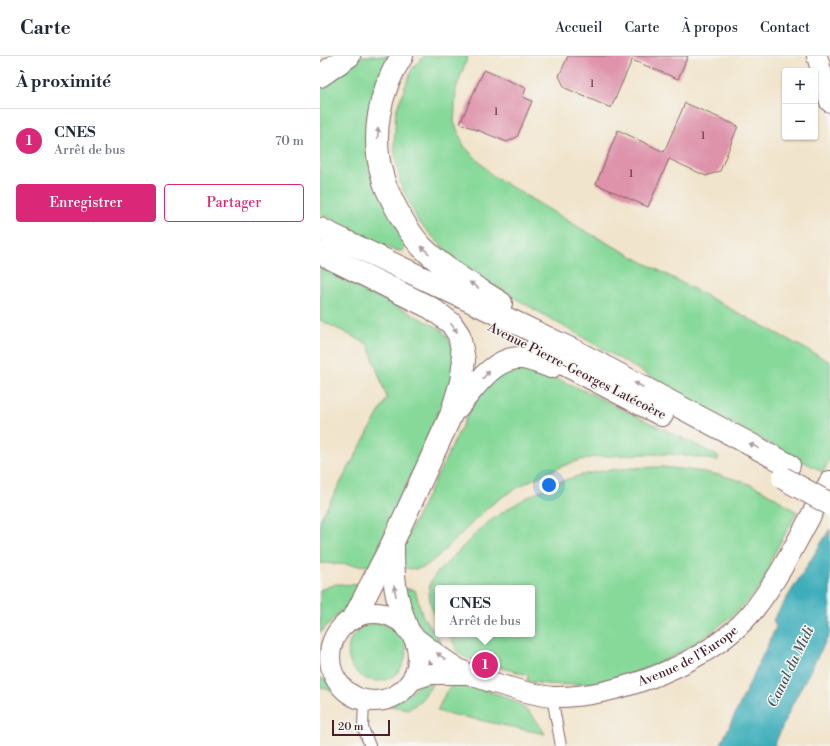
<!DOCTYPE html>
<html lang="fr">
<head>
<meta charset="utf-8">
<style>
  :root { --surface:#fff; --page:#f6f6f7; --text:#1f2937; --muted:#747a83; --line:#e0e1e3; --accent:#db2777 }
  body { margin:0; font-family:"Libre Bodoni",serif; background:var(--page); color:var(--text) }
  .controls { position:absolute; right:12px; top:12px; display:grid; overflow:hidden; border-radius:4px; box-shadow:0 1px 3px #0004 }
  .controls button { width:36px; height:36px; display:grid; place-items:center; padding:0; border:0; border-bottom:1px solid var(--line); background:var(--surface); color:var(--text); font:20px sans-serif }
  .scale { position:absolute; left:12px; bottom:10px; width:58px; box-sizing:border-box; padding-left:4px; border:2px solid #4a1f2b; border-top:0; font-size:11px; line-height:14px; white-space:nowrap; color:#4a1f2b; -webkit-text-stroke:3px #f6f6f2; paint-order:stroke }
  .you { position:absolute; left:229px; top:429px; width:14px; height:14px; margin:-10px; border:3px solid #fff; border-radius:50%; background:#1a73e8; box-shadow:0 0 0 6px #1a73e833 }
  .badge { display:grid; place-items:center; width:26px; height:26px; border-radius:50%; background:var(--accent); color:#fff; font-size:13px; font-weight:700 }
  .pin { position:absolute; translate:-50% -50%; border:2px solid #fff; box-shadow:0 1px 4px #0006 }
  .popup { position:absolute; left:115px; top:529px; width:100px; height:52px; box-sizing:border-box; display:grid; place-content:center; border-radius:4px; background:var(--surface); filter:drop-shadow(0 1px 3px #0005); font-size:13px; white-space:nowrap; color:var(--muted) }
  .popup b { font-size:15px; color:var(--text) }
  .popup::after { content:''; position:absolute; left:50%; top:100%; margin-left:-8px; border:8px solid transparent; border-top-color:var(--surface) }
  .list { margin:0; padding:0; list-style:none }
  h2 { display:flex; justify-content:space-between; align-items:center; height:52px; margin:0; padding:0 16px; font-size:17px }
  h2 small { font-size:13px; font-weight:400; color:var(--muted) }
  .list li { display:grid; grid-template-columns:26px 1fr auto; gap:12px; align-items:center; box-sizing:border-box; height:64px; padding:0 16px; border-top:1px solid var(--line) }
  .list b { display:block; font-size:15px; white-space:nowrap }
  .list p { margin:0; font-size:13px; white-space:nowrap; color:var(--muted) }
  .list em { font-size:13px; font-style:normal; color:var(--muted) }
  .actions { display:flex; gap:8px; padding:12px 16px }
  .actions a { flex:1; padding:9px 0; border:1px solid var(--accent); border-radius:4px; text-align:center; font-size:14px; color:var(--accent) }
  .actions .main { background:var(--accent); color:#fff }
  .map { position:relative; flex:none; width:510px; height:690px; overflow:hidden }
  header { display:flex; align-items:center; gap:24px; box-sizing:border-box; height:56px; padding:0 20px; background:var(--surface); border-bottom:1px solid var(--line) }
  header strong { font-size:19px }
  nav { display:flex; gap:22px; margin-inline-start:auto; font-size:14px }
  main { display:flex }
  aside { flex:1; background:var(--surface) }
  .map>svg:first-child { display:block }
</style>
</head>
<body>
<header>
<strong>Carte</strong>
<nav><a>Accueil</a><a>Carte</a><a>À propos</a><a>Contact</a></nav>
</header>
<main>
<aside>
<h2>À proximité<small></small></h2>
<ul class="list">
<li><span class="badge">1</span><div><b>CNES</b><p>Arrêt de bus</p></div><em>70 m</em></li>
</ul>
<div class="actions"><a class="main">Enregistrer</a><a>Partager</a></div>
</aside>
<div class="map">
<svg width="510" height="690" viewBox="0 0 510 690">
  <rect width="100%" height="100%" fill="#f6f6f2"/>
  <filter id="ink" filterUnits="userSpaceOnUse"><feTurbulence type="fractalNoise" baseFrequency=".025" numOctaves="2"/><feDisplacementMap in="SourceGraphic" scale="8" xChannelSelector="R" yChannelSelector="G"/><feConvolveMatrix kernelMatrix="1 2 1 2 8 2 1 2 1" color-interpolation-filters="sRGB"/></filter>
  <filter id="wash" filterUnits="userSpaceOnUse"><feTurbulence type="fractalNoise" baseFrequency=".012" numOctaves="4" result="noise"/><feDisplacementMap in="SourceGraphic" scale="16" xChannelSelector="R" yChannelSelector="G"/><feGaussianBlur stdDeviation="0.9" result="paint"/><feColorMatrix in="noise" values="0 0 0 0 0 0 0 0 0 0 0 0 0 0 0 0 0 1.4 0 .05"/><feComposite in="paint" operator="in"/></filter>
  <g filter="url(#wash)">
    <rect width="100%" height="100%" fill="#f1e4cc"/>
    <path fill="#87d99a" stroke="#687c62" d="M42,0H74L51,63L86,188L84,193L81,195L73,194L0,158V30Z
      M104,0H148L136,33L134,66L144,90L173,120L265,175L510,306V402L503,416L404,363L200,245L159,220L130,199L98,165L81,129L74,91L76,55L92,13Z
      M0,211L121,273C136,293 136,297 133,321L52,510L0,507V464L67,342L48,288L0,264Z
      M199,313C235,319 270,337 303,354C335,369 367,384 399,401L397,405C363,397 338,397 304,399C294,400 283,400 274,401C244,406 200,428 175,446C159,457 113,510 101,512C94,514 86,512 80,512L83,489L152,350C167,327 172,321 199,313Z
      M342,411C372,414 401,417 429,428C446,434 462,447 477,456L449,507L453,510C447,519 442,530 434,538C379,598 289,642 207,625L208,619L149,603C130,595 139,590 128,578H212V532H118V566C112,554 107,542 110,528C113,519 123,511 129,505C139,495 149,484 159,474C178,457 216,435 240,426C273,413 307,412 342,411Z
      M16,528L44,529L30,550L19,557L0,577V534Z
      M80,532L95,534L103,561L120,584L119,593L89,555Z
      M28 596a29 29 0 1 1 58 0a29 29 0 1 1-58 0Z
      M0,622C10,624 15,630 21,638L0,631Z
      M114,625C107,637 101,646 89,653L68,650L89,638L98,630Z
      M134,627C174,637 204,639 225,678L117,655L126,636Z"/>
    <path fill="#3eaeba" stroke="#446672" d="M510,473V577L472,649L454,690H400L456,571L453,564Z"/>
    <g id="blocks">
      <path fill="#de93ab" d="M248,0H368L358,23L312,4L291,52L245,32L239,20Z
        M164,14L206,32L203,41L212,45L197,81L187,86L140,67Z
        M365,47L418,70L400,115L386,120L349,103L328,151L276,128L298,74L344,96Z"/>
    </g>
  </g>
  <g filter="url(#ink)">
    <use href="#blocks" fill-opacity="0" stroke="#846463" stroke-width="1"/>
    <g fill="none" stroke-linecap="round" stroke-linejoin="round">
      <defs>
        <path id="service" d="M232,641L241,690
          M44,643L43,672L50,690"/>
        <g id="minor">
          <path d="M497,0L510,46"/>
          <circle cx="54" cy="601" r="44"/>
          <path id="s1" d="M94,581C111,593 129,610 149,618C165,625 216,640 233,641C298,642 391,606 433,555C464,516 485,468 510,425"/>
          <path d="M92,624L110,618H148"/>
        </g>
        <path id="primary" d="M82,0C59,35 50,81 63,122C65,132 71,141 75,150C82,164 91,179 102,191C125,214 154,230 181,247
          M0,20L29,0
          M0,173L257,296L469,409
          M0,197L111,252L131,267L139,279L144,304L141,326L131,359L73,486L34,562
          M215,293L342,359
          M136,353C153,334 172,301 202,302C212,303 222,308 231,311
          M73,490C73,523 75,541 87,572"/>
      </defs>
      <use href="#service" stroke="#846463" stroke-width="12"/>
      <use href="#minor" stroke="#846463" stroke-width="22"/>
      <use href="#primary" stroke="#846463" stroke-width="24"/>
      <use href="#service" stroke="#fff" stroke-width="10"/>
      <use href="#minor" stroke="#fff" stroke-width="20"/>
      <use href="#primary" stroke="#fff" stroke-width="22"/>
      <defs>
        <path id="primary-bridge" d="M463,422L510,448"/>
      </defs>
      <use href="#primary-bridge" stroke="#846463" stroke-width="24" stroke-linecap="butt"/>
      <use href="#primary-bridge" stroke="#fff" stroke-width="22"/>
    </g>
    <defs><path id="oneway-solid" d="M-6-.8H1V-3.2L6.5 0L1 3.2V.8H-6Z"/></defs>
    <g fill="#ae9aa0">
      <use href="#oneway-solid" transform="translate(58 77) rotate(-86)"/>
      <use href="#oneway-solid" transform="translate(105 194) rotate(-137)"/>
      <use href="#oneway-solid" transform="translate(154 229) rotate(-147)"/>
      <use href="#oneway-solid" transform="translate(134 272) rotate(55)"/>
      <use href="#oneway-solid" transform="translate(166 319) rotate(-47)"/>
      <use href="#oneway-solid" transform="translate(319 329) rotate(-152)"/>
      <use href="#oneway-solid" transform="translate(434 390) rotate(-152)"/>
      <use href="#oneway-solid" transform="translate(75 535) rotate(-101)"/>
      <use href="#oneway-solid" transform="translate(121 600) rotate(-144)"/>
    </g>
  </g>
  <g text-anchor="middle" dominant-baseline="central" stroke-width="3" stroke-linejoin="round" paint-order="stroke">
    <g font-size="11" fill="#6f3c4b">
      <text x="272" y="28">1</text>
      <text x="176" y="56">1</text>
      <text x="383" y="80">1</text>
      <text x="311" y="118">1</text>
    </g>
    <g font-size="13" fill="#4a1f2b" stroke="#f6f6f2">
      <text transform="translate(257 315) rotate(27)">Avenue Pierre-Georges Latécoère</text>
      <text stroke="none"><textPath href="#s1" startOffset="297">Avenue de l'Europe</textPath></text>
    </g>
    <g font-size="14" font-style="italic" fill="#455864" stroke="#f6f6f2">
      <text transform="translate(471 611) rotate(-64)">Canal du Midi</text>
    </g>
  </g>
</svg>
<div class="controls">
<button>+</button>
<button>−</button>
</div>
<div class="scale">20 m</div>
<div class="you"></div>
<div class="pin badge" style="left:165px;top:609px">1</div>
<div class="popup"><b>CNES</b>Arrêt de bus</div>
</div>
</main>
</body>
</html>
